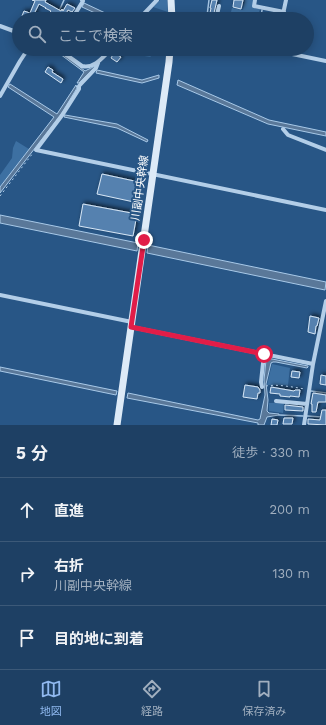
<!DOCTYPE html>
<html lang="ja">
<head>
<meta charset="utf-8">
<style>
  :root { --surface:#1e4064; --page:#26476a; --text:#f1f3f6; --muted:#a1afbf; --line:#3c5978; --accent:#90b9f0 }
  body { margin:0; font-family:"Work Sans","Noto Sans JP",sans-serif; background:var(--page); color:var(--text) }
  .stop { position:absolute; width:12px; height:12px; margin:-9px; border:3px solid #e11d48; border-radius:50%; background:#fff }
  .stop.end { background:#e11d48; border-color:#fff; box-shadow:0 1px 4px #0008 }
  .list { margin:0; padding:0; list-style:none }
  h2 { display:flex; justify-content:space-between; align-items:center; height:52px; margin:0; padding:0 16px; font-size:17px }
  h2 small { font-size:13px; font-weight:400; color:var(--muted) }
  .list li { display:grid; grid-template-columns:26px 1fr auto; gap:12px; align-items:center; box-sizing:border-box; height:64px; padding:0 16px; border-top:1px solid var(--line) }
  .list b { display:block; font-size:15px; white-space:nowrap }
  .list p { margin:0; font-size:13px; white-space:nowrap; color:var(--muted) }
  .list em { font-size:13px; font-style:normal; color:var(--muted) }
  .icon { flex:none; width:22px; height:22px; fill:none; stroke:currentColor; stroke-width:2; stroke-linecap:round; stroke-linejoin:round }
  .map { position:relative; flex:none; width:326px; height:425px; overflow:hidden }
  .search { position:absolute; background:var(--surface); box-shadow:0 2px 10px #0003; left:12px; right:12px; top:12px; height:44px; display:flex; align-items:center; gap:10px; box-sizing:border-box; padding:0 14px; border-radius:22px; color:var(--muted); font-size:15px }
  .sheet { height:244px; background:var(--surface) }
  nav { display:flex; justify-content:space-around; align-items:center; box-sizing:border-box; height:56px; border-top:1px solid var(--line); background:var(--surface); font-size:11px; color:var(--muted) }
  nav a { display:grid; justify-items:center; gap:2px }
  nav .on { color:var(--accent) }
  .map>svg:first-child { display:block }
</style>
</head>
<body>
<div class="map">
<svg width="326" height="425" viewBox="0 0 326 425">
  <defs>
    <filter id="shadow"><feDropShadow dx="2" dy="-2" stdDeviation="2" flood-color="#0009"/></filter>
  </defs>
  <rect width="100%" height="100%" fill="#285686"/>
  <path fill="#3d70a2" d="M160,0H167L168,12L153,7Z
    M245,0H254L252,7L260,9L258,16L231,12L232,8L243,10Z
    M153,49H155L154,54L150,57L139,55L135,50L152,52Z
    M16,141L29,149L0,187V175L12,158L13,148Z
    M272,364L290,368L288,385H267Z
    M269,403H284L283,413L269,411Z"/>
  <path fill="#5a7899" stroke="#a8c9e8" d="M84,3L118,19H108L82,7Z
    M50,49C60,49 77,65 85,71L95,66V67L79,83H77L84,72L60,54Z
    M97,70L142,80L159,75V78L142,83L96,73Z
    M178,80L269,120L326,132V136L268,124L177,85Z
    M10,84L57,114L76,85L77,88L60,116L0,193V187L54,117L8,87Z
    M65,115L117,124L148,140L147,142L117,128L64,117Z
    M0,215L138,243L137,251L0,223Z
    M148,245L326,282L325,290L147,253Z
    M267,358L308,366V367L307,368L276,362H273L271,363L266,384L268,400L267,411L269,413L279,414V415L267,417L264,425H258V423L127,398L128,393L258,420L260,419L265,395L264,380L266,360Z
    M0,367L117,391L116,395L0,371Z"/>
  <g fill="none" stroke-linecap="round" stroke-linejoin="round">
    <path stroke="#a8c9e8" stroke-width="1.5" d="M59,11L64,0
      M192,13L224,18C229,18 232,15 237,15C245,14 253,16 261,17L262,10
      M207,16L209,0
      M311,391L326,393
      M279,415L303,416
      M307,416L321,417"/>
  </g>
  <path fill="#5581af" stroke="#d7e7f6" filter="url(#shadow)" d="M32,0H46L45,2L61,11L62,9L63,11L67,4L75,8L72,12L68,10L63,19H51L54,15L50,12L51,11L45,8H46L39,4L34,14L38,16V19H32L22,16L24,11L30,13L35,1Z
    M212,0H217L214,13H210L211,8H210Z
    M234,0H243L241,9L233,7Z
    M114,53L121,57L117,62L111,58Z
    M48,67L53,70L52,72L63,79L61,83L45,72Z
    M102,174L139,182L134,202L97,194Z
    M83,204L137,214L133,236L79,226Z
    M310,316L319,318L317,326H316L315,334L308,332Z
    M292,371L300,372L299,378L291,377Z
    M321,375L326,376V385L320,384Z
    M245,385L258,387L260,390V393H258L257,399L243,397Z
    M271,387L294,391L295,390H300L299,397L290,396V397L280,396V394L270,393Z
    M313,393L326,395V402H318L316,412H312V404H311Z
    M285,405L303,407V411L285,410Z
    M322,410H326V425L308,424V419L320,420Z
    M284,418H293L292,424H283Z
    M272,419L278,420L277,425H271Z"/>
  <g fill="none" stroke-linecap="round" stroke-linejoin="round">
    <path stroke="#b3cee8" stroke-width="1" stroke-dasharray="2 3" stroke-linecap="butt" d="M0,196L33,153
      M266,386C278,384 292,387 305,389"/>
    <path stroke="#b3cee8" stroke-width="4" d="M255,0L254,6L284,12
      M41,19L42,14
      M72,19L83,1L82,0
      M139,19L157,0
      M216,19L219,6
      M282,19L286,0
      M0,26L19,33
      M58,49L82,66C94,69 103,57 111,49
      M136,49L137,50
      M268,49L326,61
      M98,63L96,68L79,86V89L63,114L36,150L326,210
      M0,96L20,61L28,49
      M283,129L288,135L326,150
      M0,295L132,322
      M131,327L313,364
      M262,387L261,382L264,354
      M276,401L307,404
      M304,425L313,364L326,301"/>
    <path stroke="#ddeaf7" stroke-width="7" d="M171,0L172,19
      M117,425L169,62L170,49"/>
  </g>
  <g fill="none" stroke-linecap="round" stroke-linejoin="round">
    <path stroke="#e11d48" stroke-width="5" d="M144,240L131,327L264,354"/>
  </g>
  <g text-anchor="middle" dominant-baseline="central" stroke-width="4" stroke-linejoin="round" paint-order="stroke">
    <g font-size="11" fill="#fff" stroke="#285686">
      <text transform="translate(140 188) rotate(-82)">川副中央幹線</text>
    </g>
  </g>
</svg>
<div class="stop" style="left:264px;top:354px"></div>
<div class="stop end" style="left:144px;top:240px"></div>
<div class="search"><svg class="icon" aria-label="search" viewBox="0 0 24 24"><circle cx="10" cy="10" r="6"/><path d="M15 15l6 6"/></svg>ここで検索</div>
</div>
<section class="sheet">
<h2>5 分<small>徒歩 · 330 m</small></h2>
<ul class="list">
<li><svg class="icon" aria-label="ahead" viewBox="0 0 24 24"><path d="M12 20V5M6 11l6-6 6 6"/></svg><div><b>直進</b></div><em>200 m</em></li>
<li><svg class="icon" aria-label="right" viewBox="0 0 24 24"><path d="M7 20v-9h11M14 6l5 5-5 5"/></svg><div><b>右折</b><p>川副中央幹線</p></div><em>130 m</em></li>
<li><svg class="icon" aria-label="arrive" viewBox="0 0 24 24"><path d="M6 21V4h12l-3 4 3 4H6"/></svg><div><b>目的地に到着</b></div></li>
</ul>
</section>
<nav>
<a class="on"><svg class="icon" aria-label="map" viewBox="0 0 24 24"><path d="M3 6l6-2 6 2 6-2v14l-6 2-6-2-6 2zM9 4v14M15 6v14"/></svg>地図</a>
<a><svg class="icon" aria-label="directions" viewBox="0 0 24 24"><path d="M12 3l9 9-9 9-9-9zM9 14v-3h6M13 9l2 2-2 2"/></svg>経路</a>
<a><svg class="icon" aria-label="saved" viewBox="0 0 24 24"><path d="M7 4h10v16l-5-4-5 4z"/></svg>保存済み</a>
</nav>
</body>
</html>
